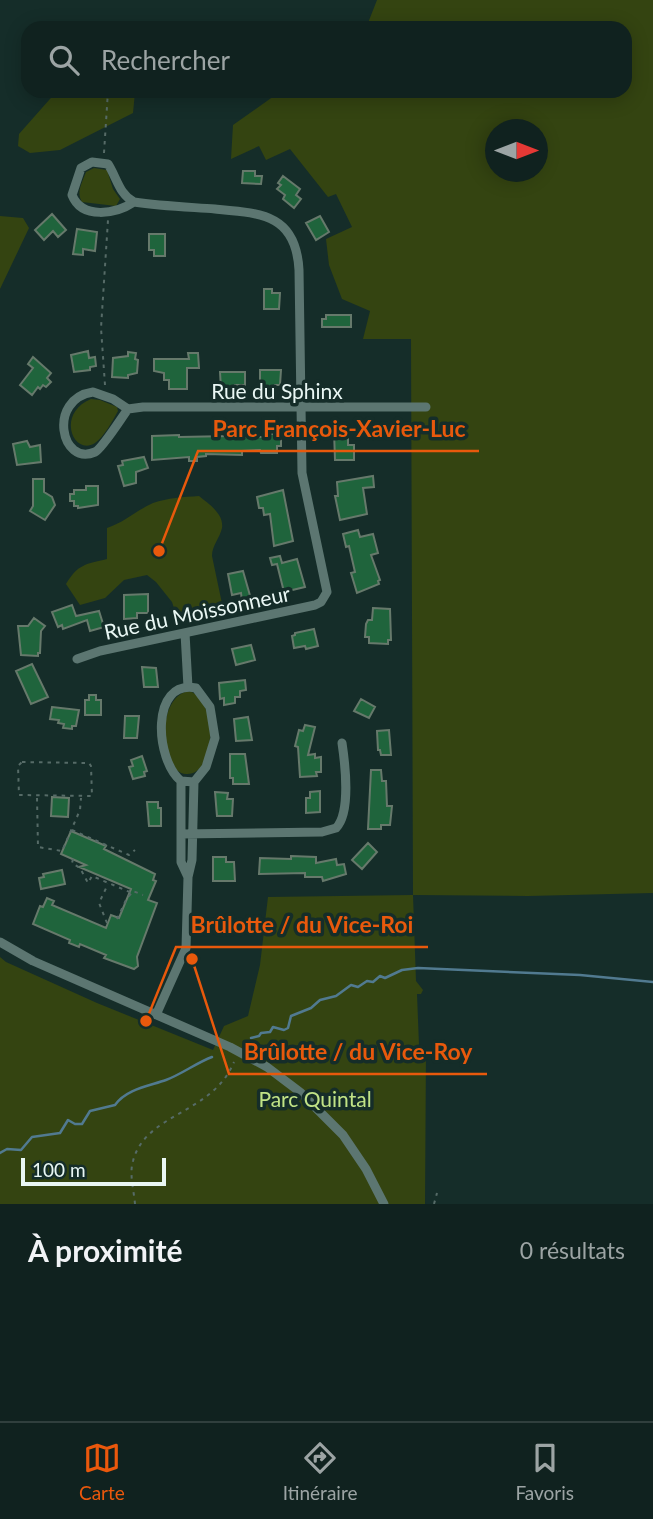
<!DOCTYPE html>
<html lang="fr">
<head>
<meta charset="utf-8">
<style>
  :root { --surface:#10221f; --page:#1e2f2c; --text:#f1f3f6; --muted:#9ca4a4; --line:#303f3d; --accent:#ea580c }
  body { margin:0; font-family:Lato,sans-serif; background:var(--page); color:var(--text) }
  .compass { position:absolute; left:485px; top:119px; width:63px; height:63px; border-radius:50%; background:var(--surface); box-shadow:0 4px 18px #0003; rotate:90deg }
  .scale { position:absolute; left:21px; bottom:18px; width:145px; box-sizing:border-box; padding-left:7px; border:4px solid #e9f7f4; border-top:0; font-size:19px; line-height:24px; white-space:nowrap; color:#e9f7f4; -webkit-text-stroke:5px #152d29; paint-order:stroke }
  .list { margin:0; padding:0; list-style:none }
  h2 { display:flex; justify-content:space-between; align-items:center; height:91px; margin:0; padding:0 28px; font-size:30px }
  h2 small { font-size:23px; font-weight:400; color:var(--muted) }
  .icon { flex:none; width:38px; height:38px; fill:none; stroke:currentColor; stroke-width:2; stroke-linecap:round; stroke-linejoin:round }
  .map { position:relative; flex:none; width:653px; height:1204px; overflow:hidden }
  .search { position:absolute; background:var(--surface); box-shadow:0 4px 18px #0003; left:21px; right:21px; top:21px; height:77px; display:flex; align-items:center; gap:18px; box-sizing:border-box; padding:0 24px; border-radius:21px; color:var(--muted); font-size:26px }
  .sheet { height:217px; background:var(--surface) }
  nav { display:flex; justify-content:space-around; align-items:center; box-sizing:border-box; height:98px; border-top:2px solid var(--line); background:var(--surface); font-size:19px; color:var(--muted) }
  nav a { display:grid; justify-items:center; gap:4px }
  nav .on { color:var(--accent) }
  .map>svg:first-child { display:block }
</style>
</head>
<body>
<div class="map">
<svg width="653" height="1204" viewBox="0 0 653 1204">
  <rect width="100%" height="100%" fill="#152d29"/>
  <path fill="#344411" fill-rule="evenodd" d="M377,0H653V893L528,896L413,895L416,981L423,990L421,994H417L419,1045L426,1051L425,1204H0V957L6,962L97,1003L213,1050L224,1026L248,1016L260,965L268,897L413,895L411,339H363L370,311L342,299L329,265L326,239L352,227L336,194L328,197L290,149L266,160L259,146L231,159L233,125L281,91H625V28H366ZM496,130H538V172H496Z
    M57,91H132L135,92L133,113L60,150L30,153L18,146L19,134Z
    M94,168L107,170L113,189L120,199L116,206L82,202C76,192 82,183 86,172Z
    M0,216L23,218L29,228L0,289Z
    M91,399L100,400L117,407L118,411C113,420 104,437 95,443C74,457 55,414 91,399Z
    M199,496C209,504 224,514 222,528C220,538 212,545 212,556L224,613L179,623L172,602L156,582L147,575L124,580L105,598L80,605L66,584C78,564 86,564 107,559V528C125,522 137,510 153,503C168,498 183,497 199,496Z
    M189,691C219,700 216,776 186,774C158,772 156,696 189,691Z"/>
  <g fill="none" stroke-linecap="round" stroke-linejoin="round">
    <path stroke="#517a90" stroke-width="2.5" d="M251,1038L259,1036L261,1033L270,1032L273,1027L284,1030L288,1028L291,1016L311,1008L320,1000L336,996L351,985L358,987L367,981L373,982L380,976L385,978L402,970L418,968L580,975L653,982
      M0,1153L7,1149L21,1150L32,1137L60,1133L68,1120L75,1124H82L90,1111L115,1105C126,1089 149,1086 166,1080C182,1074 196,1063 212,1057"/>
  </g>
  <path fill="#1f643c" stroke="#66796b" stroke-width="2" d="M243,171H255V176H262L261,184L242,183Z
    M283,176L300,189L296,195L301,199L294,208L283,199L285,195L277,189L281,185L278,183Z
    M52,214L66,230L58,237L53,231L44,240L35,230Z
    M320,216L329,232L316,240L306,223Z
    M77,229L97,232L95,251L83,249V255L73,254Z
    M149,234H165V256H154V250H149Z
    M264,289H272V293H280L279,309H264Z
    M326,315H351V327H322V319H326Z
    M88,351L89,358L95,357L96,366L90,367V370L74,372L71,355Z
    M128,352L136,353L135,359L138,360L137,373L128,375V378L112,377L113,358L128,356Z
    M188,353H198L199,368H187V389H169V380H164V373L154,371V359H189Z
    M33,357L51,373L47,378L51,382L46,387L43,385L40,389L38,387L32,395L20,385L33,368L28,364Z
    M260,370H281L280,385H275V389H260Z
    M220,372H245V385H235V389H221Z
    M334,431H348V445H354V460H335Z
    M230,434H239V436L248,437H270V434H281V446H277V453H261L260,450L242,451V455L206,454V456L197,457V461H189V457L152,460V436L179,435V437L230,436Z
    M27,441L30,447L40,445L41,462L17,465L13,444Z
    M144,457L148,468L136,472V483L124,486L118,466L123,465L122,461Z
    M373,476L374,487L363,488L367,514L340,520L335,496H338L337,482Z
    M33,479H44V492L52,497L55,505L45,520L30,511L33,506Z
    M86,486H98V505L78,508V506H74V501H70V494H74V490H86Z
    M283,490L293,541L274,546L270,514L264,515L263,508H259L257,497Z
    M358,530L360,537L373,534L378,553L371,555L380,580L378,581L379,584L357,593L351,573L355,572L349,546L346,547L343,534Z
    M280,556L282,563L297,559L305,587L284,592L277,564L272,565L270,558Z
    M243,571L251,599L242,601L241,593L232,595L228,574Z
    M148,594V613H137V618L124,619V595Z
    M72,605L76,616L99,611L104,627L90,631L87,620L63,629L62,625L58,627L52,612Z
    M373,608L390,609L391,640H388V644L369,643V637H365L366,624L368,620H372Z
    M34,618L45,626L41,631L40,653H38V656L21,655L18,626H28Z
    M314,629L318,646L306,649L305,646L294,648L292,636L295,635V633Z
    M251,645L255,660L236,665L232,649Z
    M32,664L48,697L31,704L16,671Z
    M142,667L156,668L158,687H144Z
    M245,680L246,690L240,691V697H235V703L224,705V698L220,699L219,683Z
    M89,695H96V700H101V715H85V700H89Z
    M361,699L375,707L369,718L354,711Z
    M52,707L79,710L76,726H72V729L63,728L64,724L58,723L59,720L50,719Z
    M125,716H139L137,738H124Z
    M248,717L252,740L236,741L234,719Z
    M305,725L315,727L308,755L315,754V758L321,757V772H316L317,776L300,777L298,747L295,746L299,730L303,731Z
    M389,730L391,755H381L380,750H378L377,731Z
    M230,754H245L249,784H233V778H230Z
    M142,756L147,771L144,772L145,776L133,779L129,767L133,766L131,760Z
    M371,770H381L382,781H386L387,806H392L390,825H381V829H368Z
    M320,791V812L306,813V798H310V792Z
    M215,792L228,793L227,799H233L232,816H217Z
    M52,797L69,798L68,817L51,816Z
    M147,802H158V808H161V826H149Z
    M71,831L106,846L104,849L155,874L153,880L156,881L148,900L157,903L137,957L138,966L134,969L104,958L106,955L80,944L79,947L69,943L70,940L33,924L40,906L43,907L47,898L54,901L52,905L106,928L111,915L119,918L131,889L79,867L86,865L61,854Z
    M368,843L377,852L362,869L352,860Z
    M291,856L316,857V863L336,859L337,865L344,864L346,874L323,881L322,877H305V873L259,874L260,858L291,859Z
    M213,857H226V862H234L235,881H213Z
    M62,870L65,884L41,889L39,878L44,877L43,874Z"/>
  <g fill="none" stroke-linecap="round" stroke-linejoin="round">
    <path stroke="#566b67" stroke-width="2" stroke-dasharray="3.5 5" stroke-linecap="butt" d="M104,153L108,91
      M105,385L101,328L108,220
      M22,762L89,763L91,766L92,796L19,795L18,766Z
      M37,798L38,847L62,851L80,810L81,798
      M72,830L129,855L135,850
      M73,859L72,863L80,868L88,883L92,876L132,893
      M117,919L126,900L133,891L143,895
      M107,923L99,903L108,884
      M135,1204C134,1191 129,1174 133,1161C146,1112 212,1115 234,1062
      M434,1204L437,1193"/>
    <path stroke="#5c7671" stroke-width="9" d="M93,392L113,399L128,409C122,417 102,449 95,452C61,467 47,399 93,392Z
      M128,409L143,407H426
      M185,633L188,687
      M77,659L100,651L315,605L321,602L327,592L302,473L299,270C296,214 261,213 215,209C188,207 161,206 134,202C119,194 117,178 108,164L92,162L81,168L72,195C82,220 116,214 134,202
      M181,781V862L188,877
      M181,834L322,832L336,828C351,813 345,763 342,743
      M0,942L33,961L230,1047L267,1067L300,1092L343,1135L366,1169L384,1204
      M156,1015L186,948L188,877L192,860L194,782L206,767L215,738L210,707L196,688C150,679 155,760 181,781L194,782"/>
  </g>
  <g text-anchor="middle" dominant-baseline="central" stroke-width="7" stroke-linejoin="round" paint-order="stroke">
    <g font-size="21" fill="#e9f7f4" stroke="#152d29">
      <text x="277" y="390">Rue du Sphinx</text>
      <text transform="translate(197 612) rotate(-12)">Rue du Moissonneur</text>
    </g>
    <g font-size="21" fill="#c1e386" stroke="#152d29">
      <text x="315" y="1098">Parc Quintal</text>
    </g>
  </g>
  <path fill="none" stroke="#e8590c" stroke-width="2.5" d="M159 551L198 451H479M146 1021L176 947H428M192 959L229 1074H487"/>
  <g fill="#e8590c" stroke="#152d29" stroke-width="2.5">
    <circle cx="159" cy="551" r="7"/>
    <circle cx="146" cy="1021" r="7"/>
    <circle cx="192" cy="959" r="7"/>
  </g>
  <g font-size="23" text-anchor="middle" font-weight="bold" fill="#e8590c" stroke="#152d29" stroke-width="7" stroke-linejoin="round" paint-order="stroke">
    <text x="339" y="437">Parc François-Xavier-Luc</text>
    <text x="302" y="933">Brûlotte / du Vice-Roi</text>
    <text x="358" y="1060">Brûlotte / du Vice-Roy</text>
  </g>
</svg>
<svg class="compass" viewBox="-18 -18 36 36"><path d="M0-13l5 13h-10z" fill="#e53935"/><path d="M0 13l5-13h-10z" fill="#9ca4a4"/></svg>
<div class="scale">100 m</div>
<div class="search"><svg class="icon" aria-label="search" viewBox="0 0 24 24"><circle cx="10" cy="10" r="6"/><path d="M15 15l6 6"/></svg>Rechercher</div>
</div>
<section class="sheet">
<h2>À proximité<small>0 résultats</small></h2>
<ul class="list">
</ul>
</section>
<nav>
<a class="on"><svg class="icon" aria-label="map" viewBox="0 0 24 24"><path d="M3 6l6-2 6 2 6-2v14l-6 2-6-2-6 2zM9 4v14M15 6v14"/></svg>Carte</a>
<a><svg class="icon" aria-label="directions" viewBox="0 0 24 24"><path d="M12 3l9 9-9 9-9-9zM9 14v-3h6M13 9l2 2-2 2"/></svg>Itinéraire</a>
<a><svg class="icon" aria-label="saved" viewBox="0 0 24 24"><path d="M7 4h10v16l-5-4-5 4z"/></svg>Favoris</a>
</nav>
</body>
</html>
